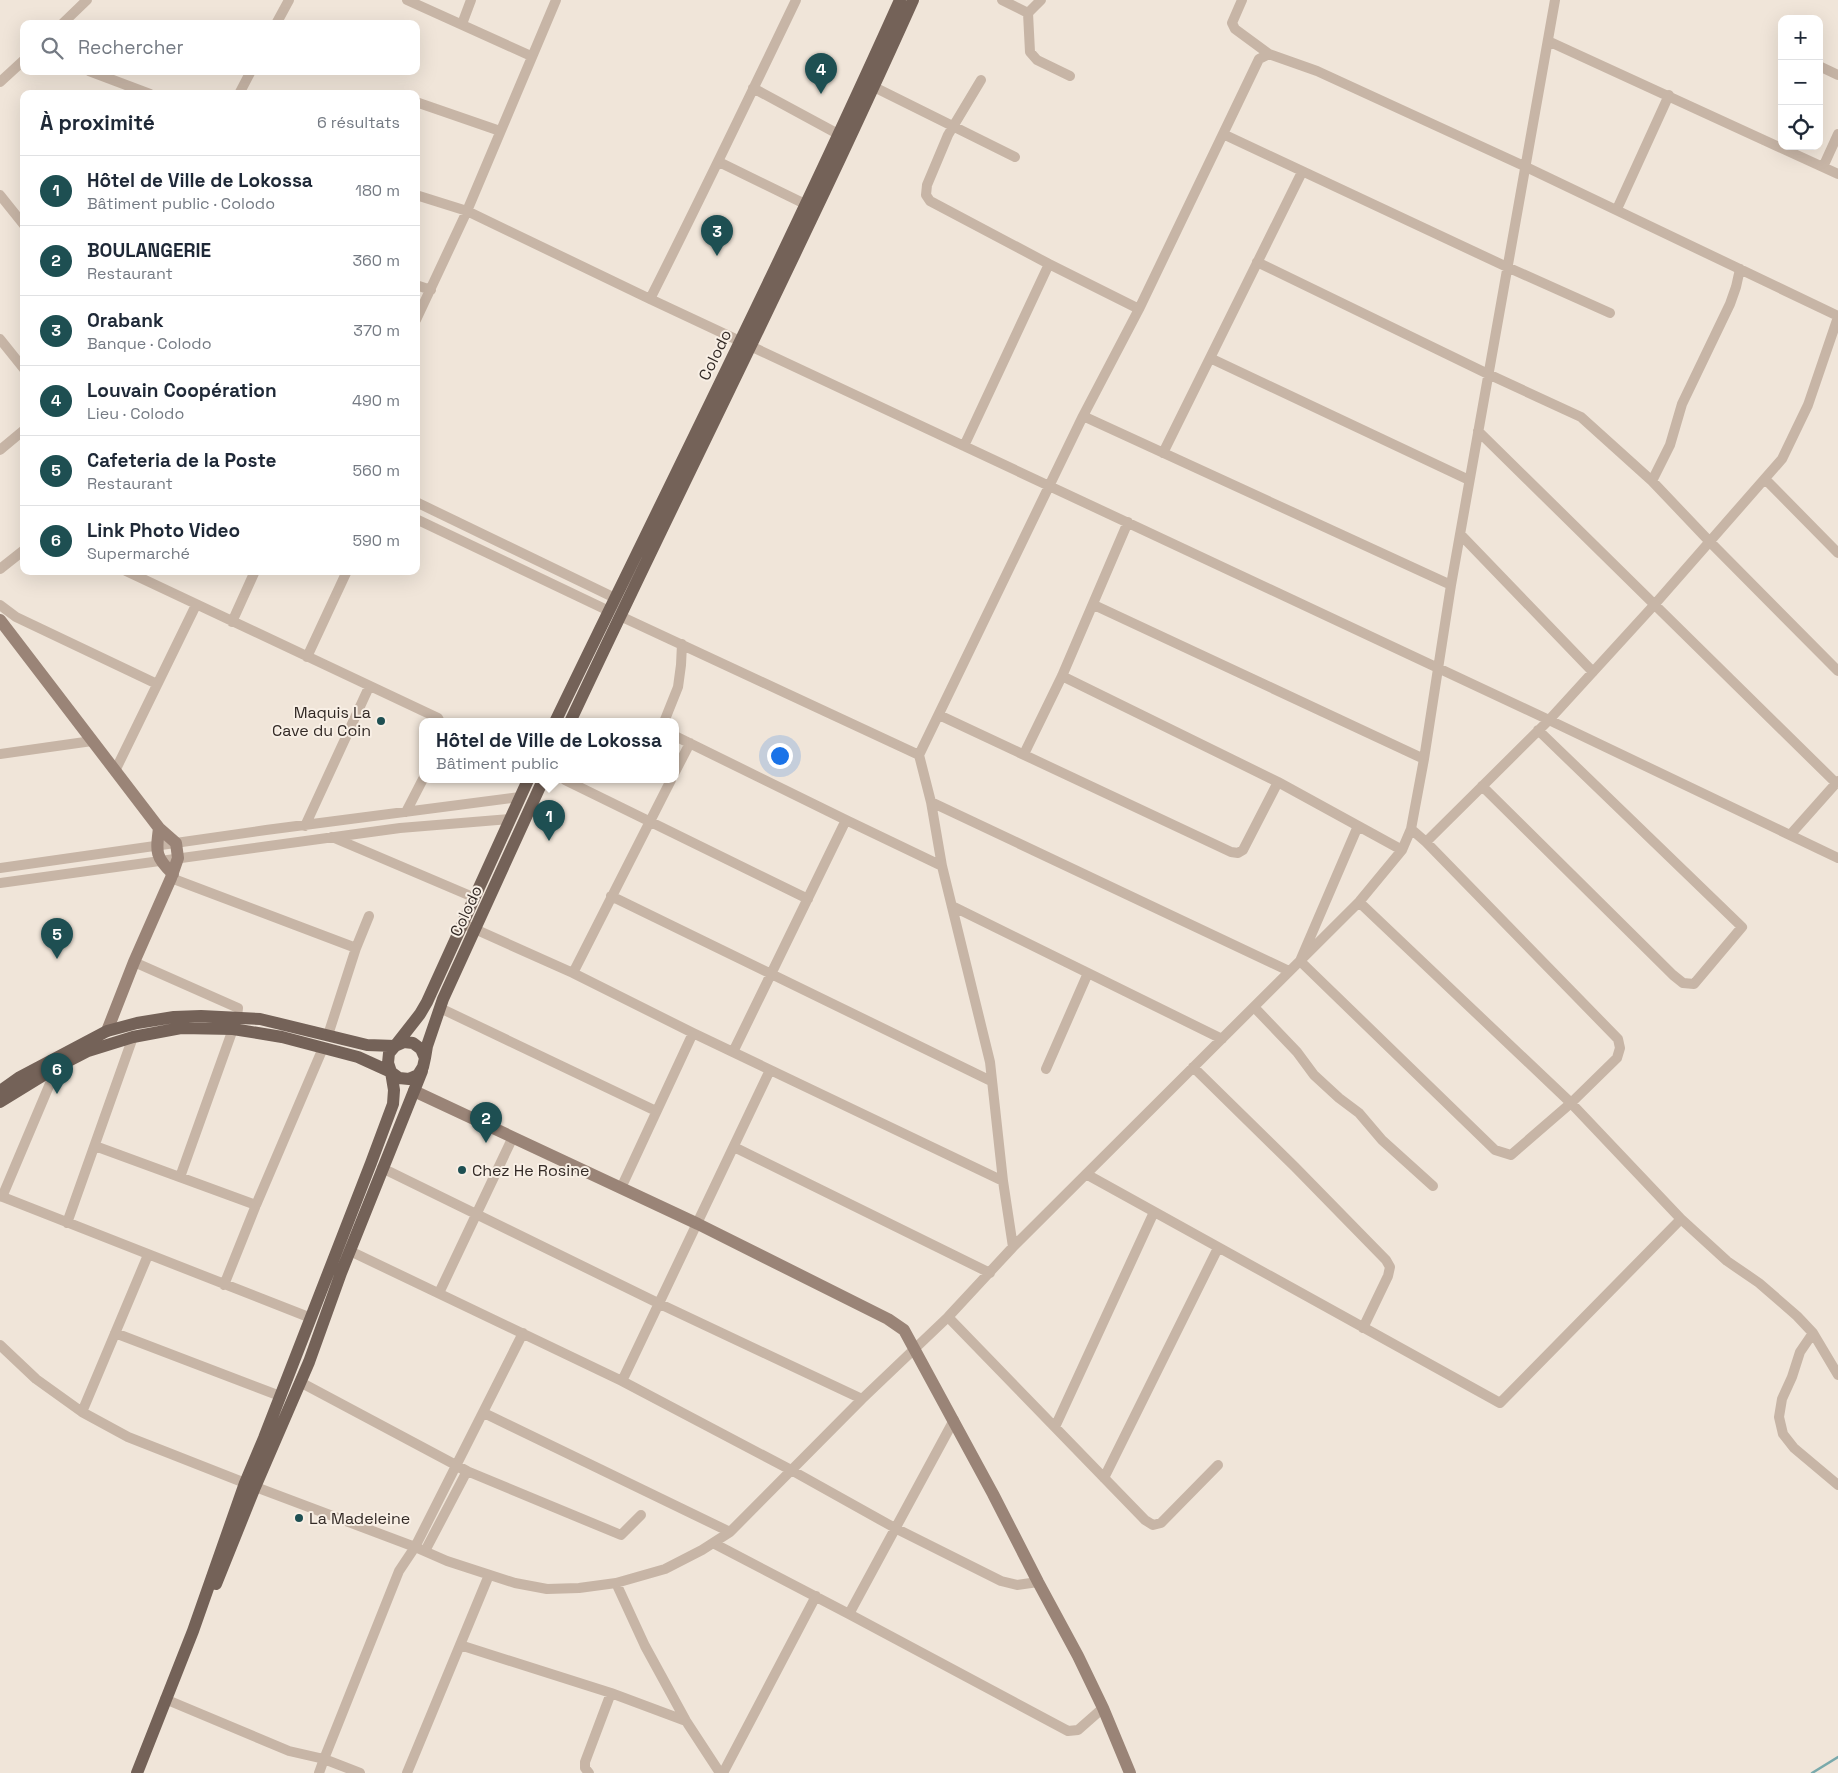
<!DOCTYPE html>
<html lang="fr">
<head>
<meta charset="utf-8">
<style>
  :root { --surface:#fff; --page:#f2f2f3; --text:#1f2937; --muted:#747a83; --line:#e0e1e3; --accent:#1e4f52 }
  body { margin:0; font-family:"Space Grotesk",sans-serif; background:var(--page); color:var(--text) }
  .controls { position:absolute; right:15px; top:15px; display:grid; overflow:hidden; border-radius:10px; box-shadow:0 5px 20px #0002 }
  .controls button { width:45px; height:45px; display:grid; place-items:center; padding:0; border:0; border-bottom:1px solid var(--line); background:var(--surface); color:var(--text); font:25px sans-serif }
  .you { position:absolute; left:779px; top:755px; width:18px; height:18px; margin:-12px; border:4px solid #fff; border-radius:50%; background:#1a73e8; box-shadow:0 0 0 8px #1a73e833 }
  .badge { display:grid; place-items:center; width:32px; height:32px; border-radius:50%; background:var(--accent); color:#fff; font-size:16px; font-weight:700 }
  .pin { position:absolute; translate:-50% -41px; filter:drop-shadow(0 1px 2px #0008) }
  .pin::after { content:''; position:absolute; top:26px; width:18px; height:15px; background:inherit; clip-path:polygon(0 0,100% 0,50% 100%) }
  .popup { position:absolute; left:419px; top:718px; width:260px; height:65px; box-sizing:border-box; display:grid; place-content:center; border-radius:10px; background:var(--surface); filter:drop-shadow(0 1px 4px #0005); font-size:16px; white-space:nowrap; color:var(--muted) }
  .popup b { font-size:19px; color:var(--text) }
  .popup::after { content:''; position:absolute; left:50%; top:100%; margin-left:-10px; border:10px solid transparent; border-top-color:var(--surface) }
  .list { margin:0; padding:0; list-style:none }
  h2 { display:flex; justify-content:space-between; align-items:center; height:65px; margin:0; padding:0 20px; font-size:21px }
  h2 small { font-size:16px; font-weight:400; color:var(--muted) }
  .list li { display:grid; grid-template-columns:32px 1fr auto; gap:15px; align-items:center; box-sizing:border-box; height:70px; padding:0 20px; border-top:1px solid var(--line) }
  .list b { display:block; font-size:19px; white-space:nowrap }
  .list p { margin:0; font-size:16px; white-space:nowrap; color:var(--muted) }
  .list em { font-size:16px; font-style:normal; color:var(--muted) }
  .icon { flex:none; width:28px; height:28px; fill:none; stroke:currentColor; stroke-width:2; stroke-linecap:round; stroke-linejoin:round }
  .map { position:relative; flex:none; width:1838px; height:1773px; overflow:hidden }
  .search { position:absolute; background:var(--surface); box-shadow:0 5px 20px #0002; left:20px; top:20px; width:400px; height:55px; display:flex; align-items:center; gap:12px; box-sizing:border-box; padding:0 18px; border-radius:10px; color:var(--muted); font-size:19px }
  .panel { position:absolute; background:var(--surface); box-shadow:0 5px 20px #0002; left:20px; top:90px; width:400px; height:485px; border-radius:10px }
  .map>svg:first-child { display:block }
</style>
</head>
<body>
<div class="map">
<svg width="1838" height="1773" viewBox="0 0 1838 1773">
  <rect width="100%" height="100%" fill="#f0e5d9"/>
  <g fill="none" stroke-linecap="round" stroke-linejoin="round">
    <path stroke="#79a9ab" stroke-width="2.5" d="M1812,1773L1838,1757"/>
    <path stroke="#c7b5a6" stroke-width="10" d="M407,0L531,56
      M1002,0L1028,13L1041,0
      M1242,0L1232,23L1235,29L1269,54L1317,71L1524,166L1838,316
      M1028,13L1030,52L1037,60L1070,76
      M62,24L87,0
      M276,24L289,0
      M462,24L471,0
      M1548,41L1838,174
      M1819,66L1838,75
      M89,71L150,94
      M981,80L948,135L927,185L926,195L930,201L1049,264L1139,309
      M0,82L24,60
      M874,87L1015,157
      M753,88L838,134
      M239,94L251,71
      M416,102L500,131
      M1223,134L1507,267L1610,313
      M719,162L805,204
      M1823,167L1838,134
      M0,195L24,225
      M416,195L467,211L650,299L1549,720L1838,858
      M1617,209L1669,95
      M1257,262L1488,374L1581,417L1652,481L1710,542L1838,671
      M416,285L431,290
      M650,299C700,200 748,100 796,0
      M416,320L467,211L556,0
      M0,339L24,369
      M1210,358L1469,480
      M1083,416L1451,585
      M1478,431L1836,783
      M964,446L1049,264
      M0,450L24,430
      M1163,453L1302,172
      M1765,479L1838,553
      M1652,481L1670,445L1682,404L1730,304L1736,287L1740,269
      M416,502L615,598
      M416,519L609,611
      M1460,534L1593,672
      M0,569L24,550
      M126,571L438,718L440,722
      M0,605L16,617L157,684
      M1094,605L1424,759
      M620,616L919,755
      M232,622L255,571
      M307,657L347,571
      M1062,676L1278,782L1402,850
      M939,715L1231,852L1238,853L1243,850L1278,782
      M664,722L678,687L681,665L682,644
      M675,736L846,820L942,866
      M0,754L92,741
      M1024,754L1062,676L1128,522
      M115,771L196,605
      M675,772L690,743
      M565,780L808,899
      M1482,786L1673,975L1683,983L1694,984L1742,927L1538,730
      M931,802L1289,971
      M406,812L423,779
      M305,826L369,687
      M1358,826L1300,961L1495,1150L1511,1155L1571,1103L1617,1058L1620,1048L1618,1039L1426,842L1411,829
      M1790,835L1838,781
      M332,837L473,897
      M1426,842L1549,720L1655,604L1782,459L1808,405L1838,317
      M0,868L266,830L520,797
      M171,878L356,948
      M0,883L400,828L510,819
      M611,896L991,1081
      M1359,902L1571,1103L1681,1219L1727,1261L1759,1283L1797,1316L1813,1333L1838,1375
      M952,906L1222,1039
      M468,926L573,973L693,1033L1003,1181
      M134,962L238,1008L237,1017
      M573,973L671,780
      M1254,1007L1297,1052L1314,1075L1339,1098L1359,1113L1382,1140L1433,1186
      M440,1008L656,1111
      M328,1035L356,948L369,916
      M733,1052L846,820
      M1193,1067L1295,1167L1386,1260L1390,1267L1388,1276L1363,1328
      M1046,1069L1088,973
      M95,1146L256,1205
      M734,1147L990,1273
      M382,1168L660,1304L862,1399
      M1086,1174L1500,1403L1681,1219
      M180,1177L233,1029
      M621,1188L693,1033
      M0,1196L311,1318
      M2,1197L57,1067
      M67,1223L133,1037
      M1013,1247L1003,1181L990,1062L942,866L931,802L919,755L1083,416L1139,309L1259,59L1269,54
      M350,1251L622,1381L791,1470L895,1528L1001,1581L1017,1585L1038,1582
      M224,1285L256,1205L323,1048
      M439,1293L512,1139
      M948,1317L1145,1520L1153,1525L1161,1523L1218,1465
      M115,1333L280,1396
      M1813,1333L1800,1352L1792,1377L1782,1399L1779,1417L1783,1434L1794,1448L1838,1485
      M0,1345L36,1379L82,1412L128,1437L245,1483L415,1547L447,1561L515,1583L547,1589L579,1588L616,1583L665,1569L702,1550L730,1532L862,1399L948,1317L1013,1247L1359,902L1402,850L1411,829L1424,759L1451,585L1555,0
      M622,1381L770,1070
      M300,1382L467,1471L425,1551
      M82,1412L148,1255
      M484,1413L730,1532
      M1055,1427L1154,1212
      M462,1469L621,1535L641,1515
      M1104,1478L1218,1248
      M713,1543L849,1614L1068,1731L1078,1730L1103,1708
      M616,1583L645,1646L686,1721L720,1773
      M849,1614L954,1420
      M460,1645L611,1693L686,1721
      M165,1699L289,1751L324,1759L319,1773
      M360,1773L324,1759L399,1571L415,1547L523,1333
      M407,1773L489,1575
      M589,1773L585,1768V1762L611,1693
      M723,1773L816,1596"/>
    <path stroke="#9a8477" stroke-width="12" d="M0,620L159,828L176,843L178,858L171,878L134,962L107,1031
      M159,828C156,852 155,857 173,874
      M414,1091L698,1224L888,1319L904,1330L993,1494L1038,1582L1078,1656L1103,1708L1130,1773"/>
    <path stroke="#746258" stroke-width="12" d="M555,722C671,482 791,243 900,0
      M570,722C683,481 804,243 913,0
      M425,1058L427,1046L443,999L543,780
      M0,1091L20,1077L107,1031L137,1023L174,1017L201,1016L260,1019L367,1045L395,1046L420,1014L427,1002L528,780
      M0,1102L57,1067L88,1051L133,1037L181,1028L233,1029L282,1037L358,1057L391,1072L399,1078L409,1079L418,1075L423,1067L425,1058L421,1049L413,1043L404,1042L395,1046L389,1053L388,1063L391,1072L394,1090L393,1104L371,1163L264,1438L245,1483L193,1631L137,1773
      M216,1584L255,1487L309,1362L341,1273L422,1071"/>
  </g>
  <g fill="#1e4f52" stroke="#f8efe5" stroke-width="2">
    <circle cx="381" cy="721" r="5"/>
    <circle cx="462" cy="1170" r="5"/>
    <circle cx="299" cy="1518" r="5"/>
  </g>
  <g text-anchor="middle" dominant-baseline="central" stroke-width="4" stroke-linejoin="round" paint-order="stroke">
    <g font-size="16" fill="#332a26" stroke="#f8efe5">
      <text transform="translate(715 355) rotate(-64)">Colodo</text>
      <text transform="translate(466 911) rotate(-65)">Colodo</text>
    </g>
    <g font-size="16" fill="#332a26" stroke="#f8efe5" text-anchor="start">
      <text x="371" y="712" text-anchor="end">Maquis La<tspan x="371" dy="18">Cave du Coin</tspan></text>
      <text x="472" y="1170">Chez He Rosine</text>
      <text x="309" y="1518">La Madeleine</text>
    </g>
  </g>
</svg>
<div class="controls">
<button>+</button>
<button>−</button>
<button><svg class="icon" aria-label="locate" viewBox="0 0 24 24"><circle cx="12" cy="12" r="6"/><path d="M12 2v4M12 18v4M2 12h4M18 12h4"/></svg></button>
</div>
<div class="you"></div>
<div class="pin badge" style="left:549px;top:841px">1</div>
<div class="popup"><b>Hôtel de Ville de Lokossa</b>Bâtiment public</div>
<div class="pin badge" style="left:486px;top:1143px">2</div>
<div class="pin badge" style="left:717px;top:256px">3</div>
<div class="pin badge" style="left:821px;top:94px">4</div>
<div class="pin badge" style="left:57px;top:959px">5</div>
<div class="pin badge" style="left:57px;top:1094px">6</div>
<div class="search"><svg class="icon" aria-label="search" viewBox="0 0 24 24"><circle cx="10" cy="10" r="6"/><path d="M15 15l6 6"/></svg>Rechercher</div>
<section class="panel">
<h2>À proximité<small>6 résultats</small></h2>
<ul class="list">
<li><span class="badge">1</span><div><b>Hôtel de Ville de Lokossa</b><p>Bâtiment public · Colodo</p></div><em>180 m</em></li>
<li><span class="badge">2</span><div><b>BOULANGERIE</b><p>Restaurant</p></div><em>360 m</em></li>
<li><span class="badge">3</span><div><b>Orabank</b><p>Banque · Colodo</p></div><em>370 m</em></li>
<li><span class="badge">4</span><div><b>Louvain Coopération</b><p>Lieu · Colodo</p></div><em>490 m</em></li>
<li><span class="badge">5</span><div><b>Cafeteria de la Poste</b><p>Restaurant</p></div><em>560 m</em></li>
<li><span class="badge">6</span><div><b>Link Photo Video</b><p>Supermarché</p></div><em>590 m</em></li>
</ul>
</section>
</div>
</body>
</html>
